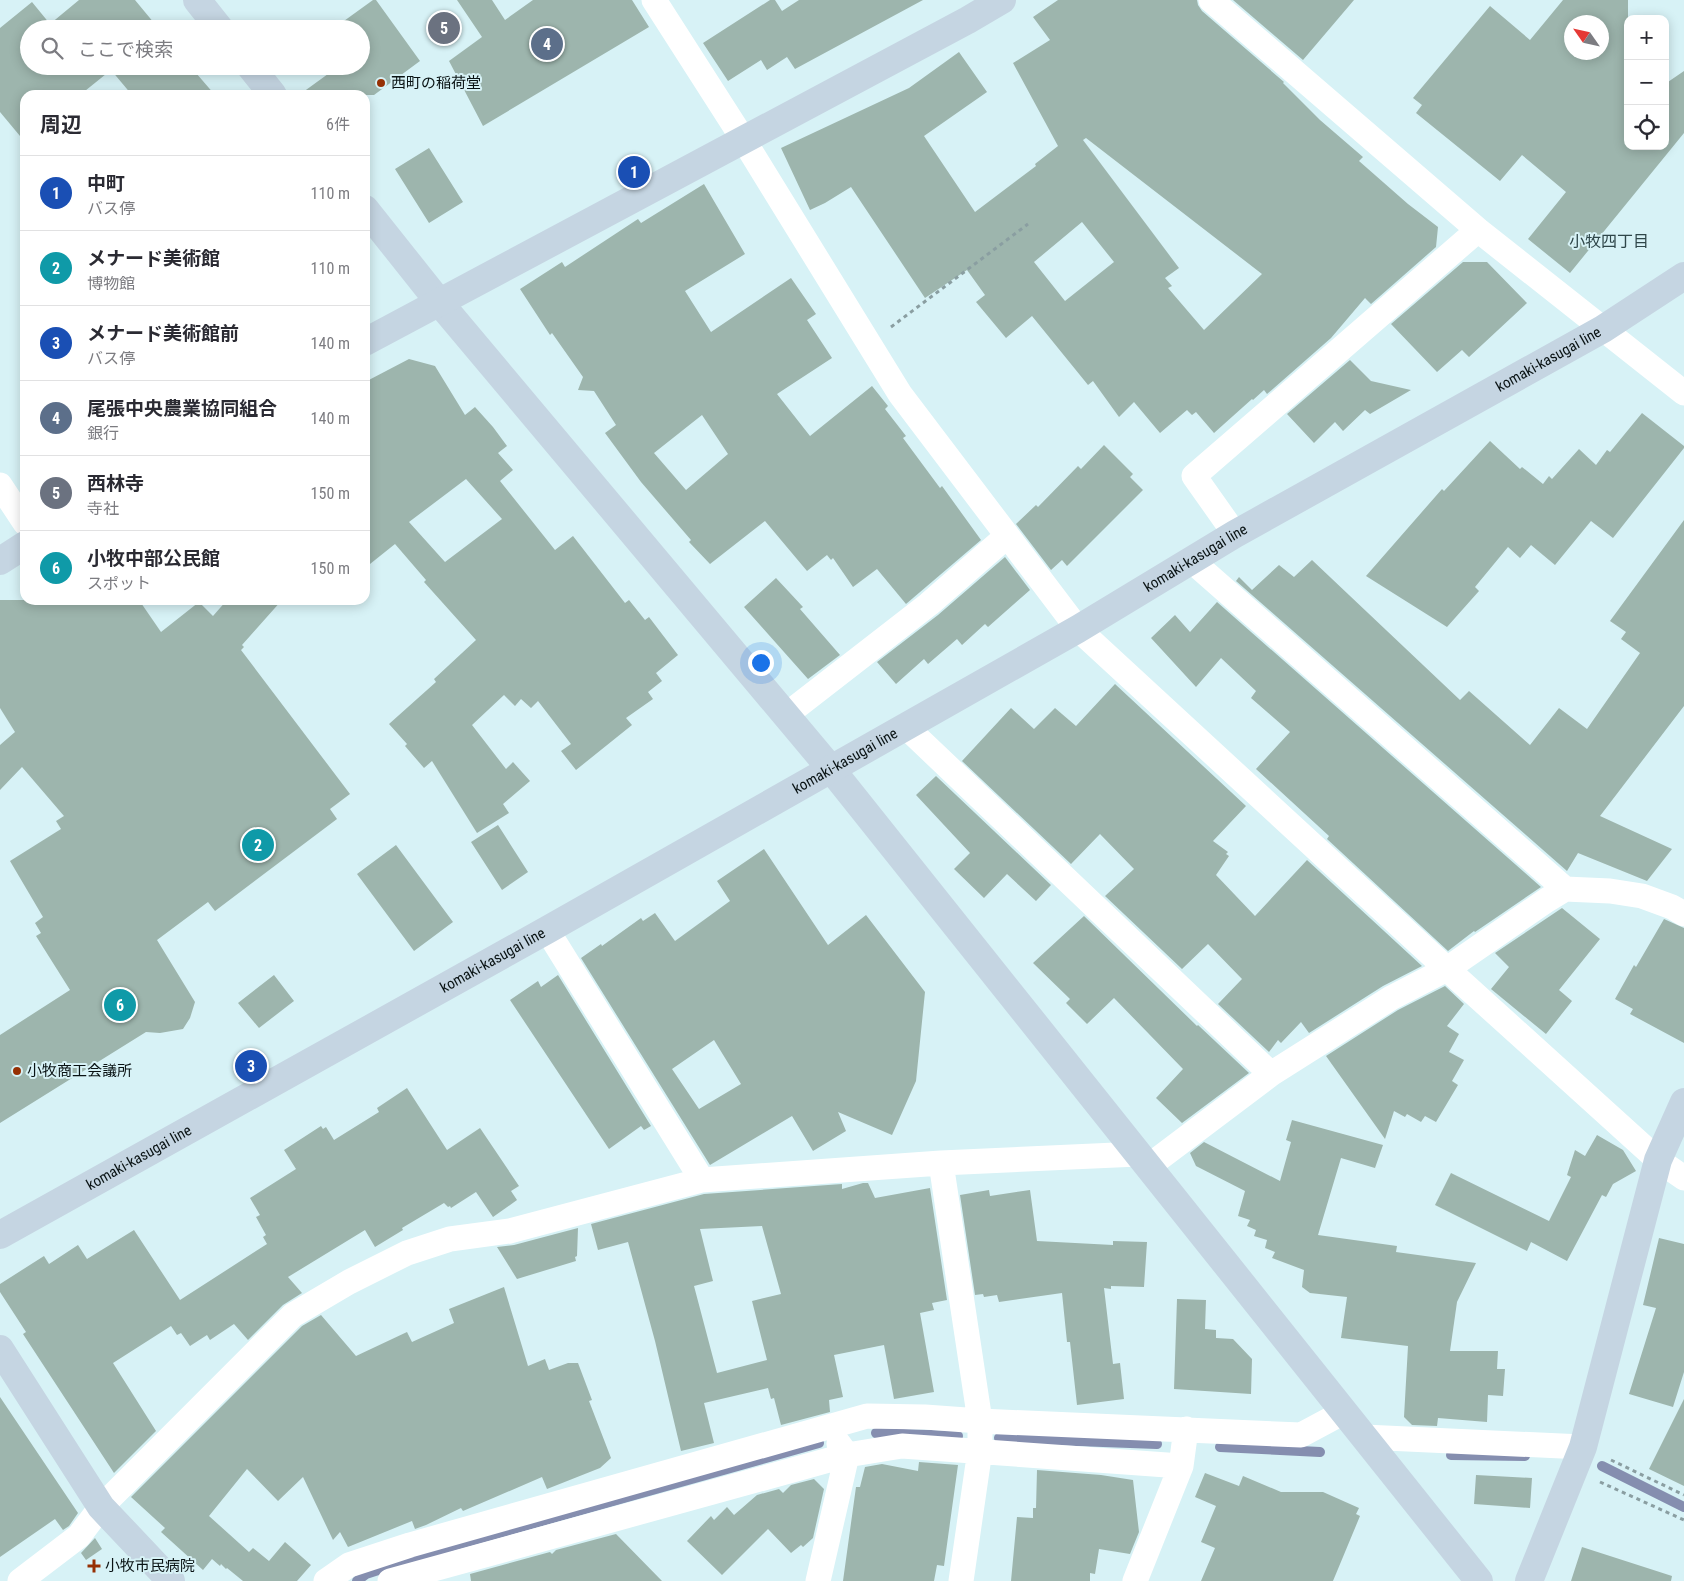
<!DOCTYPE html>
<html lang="ja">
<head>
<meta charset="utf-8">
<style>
  :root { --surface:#fff; --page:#f7f7f7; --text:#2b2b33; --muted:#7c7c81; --line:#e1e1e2; --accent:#963004 }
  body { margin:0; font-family:"Roboto Condensed","Noto Sans JP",sans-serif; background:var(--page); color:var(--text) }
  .controls { position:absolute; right:15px; top:15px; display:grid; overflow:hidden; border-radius:10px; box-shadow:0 2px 12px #0003 }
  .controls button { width:45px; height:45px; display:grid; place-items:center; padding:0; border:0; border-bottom:1px solid var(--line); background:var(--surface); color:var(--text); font:25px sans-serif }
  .compass { position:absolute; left:1564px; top:15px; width:45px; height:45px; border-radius:50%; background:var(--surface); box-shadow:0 2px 12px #0003; rotate:304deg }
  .you { position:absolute; left:760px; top:662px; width:18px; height:18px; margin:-12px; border:4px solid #fff; border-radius:50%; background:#1a73e8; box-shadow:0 0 0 8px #1a73e833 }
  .badge { display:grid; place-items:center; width:32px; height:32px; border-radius:50%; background:var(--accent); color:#fff; font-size:16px; font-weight:700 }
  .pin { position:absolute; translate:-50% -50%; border:2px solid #fff; box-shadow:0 1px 5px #0006 }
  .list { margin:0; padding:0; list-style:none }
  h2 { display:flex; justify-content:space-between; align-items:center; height:65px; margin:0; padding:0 20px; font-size:21px }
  h2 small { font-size:16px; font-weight:400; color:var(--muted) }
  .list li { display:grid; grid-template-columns:32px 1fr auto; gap:15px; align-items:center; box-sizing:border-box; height:75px; padding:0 20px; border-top:1px solid var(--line) }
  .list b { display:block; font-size:19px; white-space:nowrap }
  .list p { margin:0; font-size:16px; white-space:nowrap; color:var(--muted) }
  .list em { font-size:16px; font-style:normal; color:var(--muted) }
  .icon { flex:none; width:28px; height:28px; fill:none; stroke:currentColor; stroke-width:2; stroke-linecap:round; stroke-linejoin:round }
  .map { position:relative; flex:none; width:1684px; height:1581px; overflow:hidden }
  .search { position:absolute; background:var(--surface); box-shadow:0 2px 12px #0003; left:20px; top:20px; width:350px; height:55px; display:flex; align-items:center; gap:12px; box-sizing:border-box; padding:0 18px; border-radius:28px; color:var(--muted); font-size:19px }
  .panel { position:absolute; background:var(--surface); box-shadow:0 2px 12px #0003; left:20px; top:90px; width:350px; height:515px; border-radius:15px }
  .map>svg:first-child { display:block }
</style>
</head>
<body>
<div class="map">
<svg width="1684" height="1581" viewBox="0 0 1684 1581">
  <rect width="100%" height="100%" fill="#d7f2f6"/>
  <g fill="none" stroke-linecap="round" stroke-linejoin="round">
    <path stroke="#858eaf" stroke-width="10" d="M876,1433L958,1436
      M999,1438L1157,1444
      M1220,1447L1320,1452
      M1451,1455L1525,1456
      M1602,1466L1684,1507
      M357,1581L366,1574L453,1546L819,1443"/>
  </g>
  <path fill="#9db5ad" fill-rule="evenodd" d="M79,0H135L159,29H29V66H190L215,95H132L111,70L80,95H25V142L0,112V28L32,2L50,24Z
    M373,0H376L420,61L374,95H299L339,66H361V29H339L337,26Z
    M457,0H492L505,20L533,0H632L649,27L483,126L449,61L482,37Z
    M770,0H775L782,11L799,0H923L795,69L787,57L767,70L761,60L728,81L703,43Z
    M1058,0H1197L1198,5L1202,11L1284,82L1283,83L1320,120L1363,157L1359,161L1408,204L1438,227L1436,247L1371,304L1365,298L1331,338L1267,394L1264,390L1253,400L1252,399L1214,433L1196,412L1192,415L1187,410L1160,433L1134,402L1119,417L1093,381L1088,385L1032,316L1006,338L976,302L985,295L967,270L925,298L851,187L825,203L810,210L781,148L909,88L959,52L987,92L924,136L975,212L1036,166L1035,164L1058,146L1013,63L1050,40L1033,17ZM1086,138L1262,274L1204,330L1168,288L1172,286L1165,278L1179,268L1083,140ZM1082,222L1114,262L1065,301L1034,262Z
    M1233,0H1354L1303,60Z
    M1563,0H1628V146H1665V84L1684,71V133L1570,273L1528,239L1566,192L1522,155L1500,181L1416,113L1422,105L1413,98L1490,6L1530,40ZM1572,22H1602V52H1572Z
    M429,148L463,202L429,223L395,169Z
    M704,184L745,254L685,291L711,332L791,278L816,314L807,320L832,358L777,394L810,436L872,386L888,406L885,409L906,436L903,438L940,488L942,486L981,540L906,604L877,569L853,587L833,558L831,560L827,555L807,571L765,521L710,564L689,542L691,540L641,482L605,433L616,425L594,391L578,390L583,377L552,333L550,335L520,289L562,262L565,267L638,219L641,223ZM702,415L728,454L686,490L654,453Z
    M1463,262H1487L1527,303L1469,357L1462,350L1437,372L1391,324Z
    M409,359L435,366L465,415L475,407L493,427L507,446L498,453L513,470L500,481L555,550L573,536L625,603L629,600L645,620L649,617L678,655L656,673L662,681L648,692L653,699L626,718L632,725L576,770L561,751L571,744L538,701L531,708L521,699L515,706L504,695L472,725L506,769L513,762L530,781L503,804L509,813L477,833L432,761L424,768L405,746L407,744L389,724L436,682L434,679L476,640L424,582L426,580L395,544L365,568V382ZM466,479L502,519L445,562L409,522Z
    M1350,360L1371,381L1411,390L1370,414L1365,410L1343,431L1335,422L1314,443L1287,414Z
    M1642,413L1684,446V448L1613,538L1591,521L1555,565L1531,545L1520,558L1508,547L1475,587L1479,591L1447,627L1366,576L1442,489L1444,491L1490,441L1520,469L1522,467L1543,484L1549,476L1552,479L1579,449L1596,465L1607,450L1610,452Z
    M1104,445L1133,474L1130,477L1143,490L1067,566L1062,560L1051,570L1016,524L1036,505L1038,507L1078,466L1081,469Z
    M1684,520V706L1600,816L1672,849L1647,881L1578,853L1567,871L1236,581L1239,577L1252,590L1279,565L1294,577L1312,560L1460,700L1469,691L1530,745L1559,708L1587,729L1640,653L1621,639L1626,632L1610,621Z
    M1005,557L1030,590L988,627L985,624L962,645L957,639L928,664L924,659L896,684L877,662L938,615Z
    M776,578L803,607L800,609L840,655L808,679L744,607Z
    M0,600H139L161,632L199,602L213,616L227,600H282L242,645L244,647L241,650L350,794L330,809L337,819L215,911L208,902L157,940L195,1002L190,1018L183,1029L160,1033L146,1032L0,1123V1035L70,990L36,936L41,933L35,923L43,917L10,861L61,829L56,821L64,816L22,767L0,790V745L15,732L0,708Z
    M1217,602L1541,887L1475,932L1474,931L1448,951L1327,839L1329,836L1256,769L1290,732L1251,698L1256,691L1221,658L1196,687L1151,638L1175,615L1190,632Z
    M1115,684L1246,806L1213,841L1228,852L1226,854L1229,856L1216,875L1255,916L1307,860L1422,966L1383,986L1309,1033L1301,1022L1281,1043L1278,1040L1269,1052L1218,1004L1242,979L1208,944L1182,969L1105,896L1134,869L1100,834L1071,864L962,761L1011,708L1034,729L1055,708L1076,726Z
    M936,776L1051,885L1036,901L1007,874L984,898L954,869L970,853L916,795Z
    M498,825L528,872L502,890L471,842Z
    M396,845L453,922L414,951L357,874Z
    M764,849L828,945L866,915L925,992L916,1081L892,1135L838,1112L846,1131L813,1151L792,1116L710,1165L581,958L601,944L602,946L641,918L643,921L655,913L675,941L730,901L717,881ZM714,1040L741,1084L699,1109L672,1069Z
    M1562,908L1600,939L1559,990L1572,1001L1546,1034L1491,989L1509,967L1495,953Z
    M1084,916L1197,1026L1198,1025L1249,1073L1182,1123L1156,1098L1183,1069L1114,998L1087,1024L1066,1003L1070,999L1033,963Z
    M1664,919L1684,928V1043L1630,1014L1633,1009L1615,999L1634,965L1636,967Z
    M274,975L294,1001L259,1028L238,1003Z
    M558,975L651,1126L644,1130L641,1126L609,1149L510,1000L538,981L541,987Z
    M1445,986L1464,1004L1447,1026L1459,1034L1449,1052L1464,1060L1452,1081L1458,1085L1436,1122L1425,1116L1421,1122L1407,1114L1405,1117L1394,1111L1385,1139L1326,1056L1398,1010Z
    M407,1088L447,1150L480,1128L519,1186L511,1191L517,1200L493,1217L476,1192L451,1208L450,1206L448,1207L444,1203L402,1228L403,1230L375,1247L365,1230L288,1277L302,1293L283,1305L248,1340L234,1324L210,1340L207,1335L190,1346L181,1333L177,1335L171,1326L113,1363L156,1431L114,1473L23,1334L26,1332L0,1292V1284L44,1256L49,1264L78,1245L87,1259L134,1230L180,1300L267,1244L263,1237L266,1235L256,1217L260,1215L250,1198L296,1169L284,1150L321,1126L323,1129L326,1127L334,1140L379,1112L377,1108Z
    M1292,1120L1383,1145L1375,1168L1341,1158L1318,1235L1397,1246L1396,1252L1476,1263L1457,1302L1450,1351H1498L1497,1369H1505L1503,1396L1488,1395L1487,1422L1438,1418L1437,1426L1412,1425L1404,1417L1408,1346L1341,1338L1347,1297L1310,1293L1302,1287L1304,1270L1272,1258L1275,1252L1265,1248L1267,1240L1254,1236L1256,1230L1247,1226L1250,1220L1238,1216L1245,1191L1196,1166L1190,1153L1204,1142L1280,1181L1291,1142L1286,1140Z
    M1597,1135L1623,1150L1636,1171L1613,1184L1606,1197L1602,1195L1567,1261L1531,1242L1527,1251L1435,1205L1451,1173L1549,1221L1571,1177L1567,1175L1575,1150L1585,1156Z
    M863,1183H868L875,1198L930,1188L947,1300L932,1303L934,1310L920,1313L934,1392L894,1399L884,1345L834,1355L843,1397L829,1400L830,1412L781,1425L774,1398L771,1399L768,1388L704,1403L714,1443L681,1451L655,1341L628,1242L598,1250L591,1224L704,1194L842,1184V1189ZM762,1226L781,1294L752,1301L767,1360L717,1373L694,1286L713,1281L700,1229Z
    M989,1190L990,1196L1030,1190L1037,1241L1113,1245V1241L1147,1242L1144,1287L1111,1286V1289L1104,1288L1113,1364L1120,1363L1124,1399L1077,1405L1070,1342H1067L1062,1293L999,1302L997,1295L984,1297L983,1294L975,1295L960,1195Z
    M578,1228L577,1256L575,1257L576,1261L517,1279L497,1247L514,1245Z
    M1659,1238L1684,1244V1372L1673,1407L1629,1394L1656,1308L1643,1305Z
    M504,1287L528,1366L545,1359L549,1370L568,1363H578L592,1400L589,1401L611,1458L600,1468L547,1489L542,1477L463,1511L461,1508L426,1525L415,1529L412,1521L348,1547L340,1532L333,1540L303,1477L278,1501L247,1469L209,1516L249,1552L253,1548L269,1561L285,1542L311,1565L297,1581H243L227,1568L226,1569L221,1564L220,1566L212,1559L203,1570L161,1532L165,1528L131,1497L302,1326L321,1315L356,1356L407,1332L412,1342L454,1323L449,1309Z
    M1177,1299L1206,1300L1205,1329L1216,1330V1338L1233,1339L1252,1359L1251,1394L1174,1389Z
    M0,1397L78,1513L69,1526L63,1530L55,1519L0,1557Z
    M1684,1399V1486L1649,1469Z
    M919,1462L958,1465L944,1566L937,1565L934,1581H843L856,1487H860L865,1467L882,1464L918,1471Z
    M1037,1470L1101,1475L1133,1480L1139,1532L1130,1554L1099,1549L1095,1574L1090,1573V1581H1011L1017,1517L1033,1518V1508H1036Z
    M1205,1473L1239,1486L1243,1476L1281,1492H1323L1359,1508L1356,1514L1360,1516L1333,1581H1201L1215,1548L1201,1542L1216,1506L1195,1497Z
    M1476,1475L1532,1478L1530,1508L1474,1504Z
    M814,1479L824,1489L813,1538L803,1547L801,1545L791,1553L768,1529L722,1575L687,1541L711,1516L714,1520L727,1507L734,1515L757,1495L779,1489L783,1493L791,1485Z
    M616,1534L662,1581H471L470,1574L550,1552L552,1554L556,1550Z
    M95,1538L102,1549L86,1560L81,1553Z
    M1582,1547L1672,1576L1671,1581H1571Z"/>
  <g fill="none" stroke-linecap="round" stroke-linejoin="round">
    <path stroke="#8a9ea1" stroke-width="3" stroke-dasharray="4 4" stroke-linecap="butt" d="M891,327L1028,224
      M1611,1460L1684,1495
      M1600,1482L1684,1520"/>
    <path stroke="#fff" stroke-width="25" d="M654,0L743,139L900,394L1078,629L1447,969L1658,1160L1684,1178
      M1211,0L1478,230L1684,393
      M0,485L25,523
      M1235,534L1194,476L1478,230
      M1192,561L1565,889
      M786,715L929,604L1007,536
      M905,726L1271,1074
      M547,930L702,1180
      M941,1163L980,1421V1450L961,1581
      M1149,1166L1271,1074L1391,998L1447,969L1547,900L1565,889L1610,891L1642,896L1672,907L1684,914
      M1364,1437L1583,1447
      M20,1581L79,1536L101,1507L293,1315L349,1282L407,1253L450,1239L510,1231L702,1180L941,1163L1138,1154
      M326,1581L349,1565L410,1545L867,1416L925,1417L980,1421L1301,1435L1344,1412
      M390,1581L847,1455L902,1446L1181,1466
      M818,1581L847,1455L839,1444
      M1135,1581L1181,1466L1186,1429"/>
    <g stroke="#c5d5e2" stroke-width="28">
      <path d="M197,0L220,29"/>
      <path d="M250,66L273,95"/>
      <path d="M365,209L439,302L831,769L1479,1581"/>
      <path d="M365,342L968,20L1002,0"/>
      <path d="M0,561L25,545"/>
      <path id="s1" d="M0,1235L547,930L1078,629L1235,534L1603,329L1684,276"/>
      <path d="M0,1349L101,1507L171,1581"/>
      <path d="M1529,1581L1583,1447L1658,1160L1684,1102"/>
    </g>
  </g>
  <g fill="#963004" stroke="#d7f2f6" stroke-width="2">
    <circle cx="381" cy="83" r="5"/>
    <circle cx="17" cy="1071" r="5"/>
    <path d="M91.5 1558.5h5v5h5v5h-5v5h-5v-5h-5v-5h5z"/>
  </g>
  <g text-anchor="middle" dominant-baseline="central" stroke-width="4" stroke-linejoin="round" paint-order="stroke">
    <g font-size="15" fill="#091213" stroke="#d7f2f6" text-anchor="start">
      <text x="391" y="83">西町の稲荷堂</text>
      <text x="27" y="1071">小牧商工会議所</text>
      <text x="105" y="1566">小牧市民病院</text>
    </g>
    <g font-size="15" fill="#091213" stroke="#d7f2f6">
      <text stroke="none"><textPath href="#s1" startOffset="1779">komaki-kasugai line</textPath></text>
      <text stroke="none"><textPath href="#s1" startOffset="1374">komaki-kasugai line</textPath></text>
      <text stroke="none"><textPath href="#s1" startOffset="969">komaki-kasugai line</textPath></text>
      <text stroke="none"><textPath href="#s1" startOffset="564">komaki-kasugai line</textPath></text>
      <text stroke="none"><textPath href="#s1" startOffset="159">komaki-kasugai line</textPath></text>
    </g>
    <g font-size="16" fill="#2f4649" stroke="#d7f2f6">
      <text x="1609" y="241">小牧四丁目</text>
    </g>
  </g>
</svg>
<div class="controls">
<button>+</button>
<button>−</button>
<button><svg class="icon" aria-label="locate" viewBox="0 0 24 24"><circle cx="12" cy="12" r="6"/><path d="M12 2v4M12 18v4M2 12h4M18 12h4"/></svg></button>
</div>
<svg class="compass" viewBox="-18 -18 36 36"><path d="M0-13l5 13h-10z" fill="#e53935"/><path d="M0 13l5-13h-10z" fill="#7c7c81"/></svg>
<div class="you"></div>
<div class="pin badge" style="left:634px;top:172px;background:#1a4fb4">1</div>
<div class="pin badge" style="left:258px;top:845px;background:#0f9aa8">2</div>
<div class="pin badge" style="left:251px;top:1066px;background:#1a4fb4">3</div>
<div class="pin badge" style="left:547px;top:44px;background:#5c6f8a">4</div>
<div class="pin badge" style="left:444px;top:28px;background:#6b7280">5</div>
<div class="pin badge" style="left:120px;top:1005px;background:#0f9aa8">6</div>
<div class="search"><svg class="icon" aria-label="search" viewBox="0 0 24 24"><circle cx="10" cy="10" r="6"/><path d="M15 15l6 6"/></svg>ここで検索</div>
<section class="panel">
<h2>周辺<small>6件</small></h2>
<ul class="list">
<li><span class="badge" style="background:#1a4fb4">1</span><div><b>中町</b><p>バス停</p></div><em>110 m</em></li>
<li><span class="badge" style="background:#0f9aa8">2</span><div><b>メナード美術館</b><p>博物館</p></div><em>110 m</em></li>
<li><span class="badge" style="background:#1a4fb4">3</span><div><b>メナード美術館前</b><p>バス停</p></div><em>140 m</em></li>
<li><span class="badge" style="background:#5c6f8a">4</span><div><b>尾張中央農業協同組合</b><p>銀行</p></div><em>140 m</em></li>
<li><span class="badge" style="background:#6b7280">5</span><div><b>西林寺</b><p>寺社</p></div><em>150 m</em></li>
<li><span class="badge" style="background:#0f9aa8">6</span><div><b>小牧中部公民館</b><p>スポット</p></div><em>150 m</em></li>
</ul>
</section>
</div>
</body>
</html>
